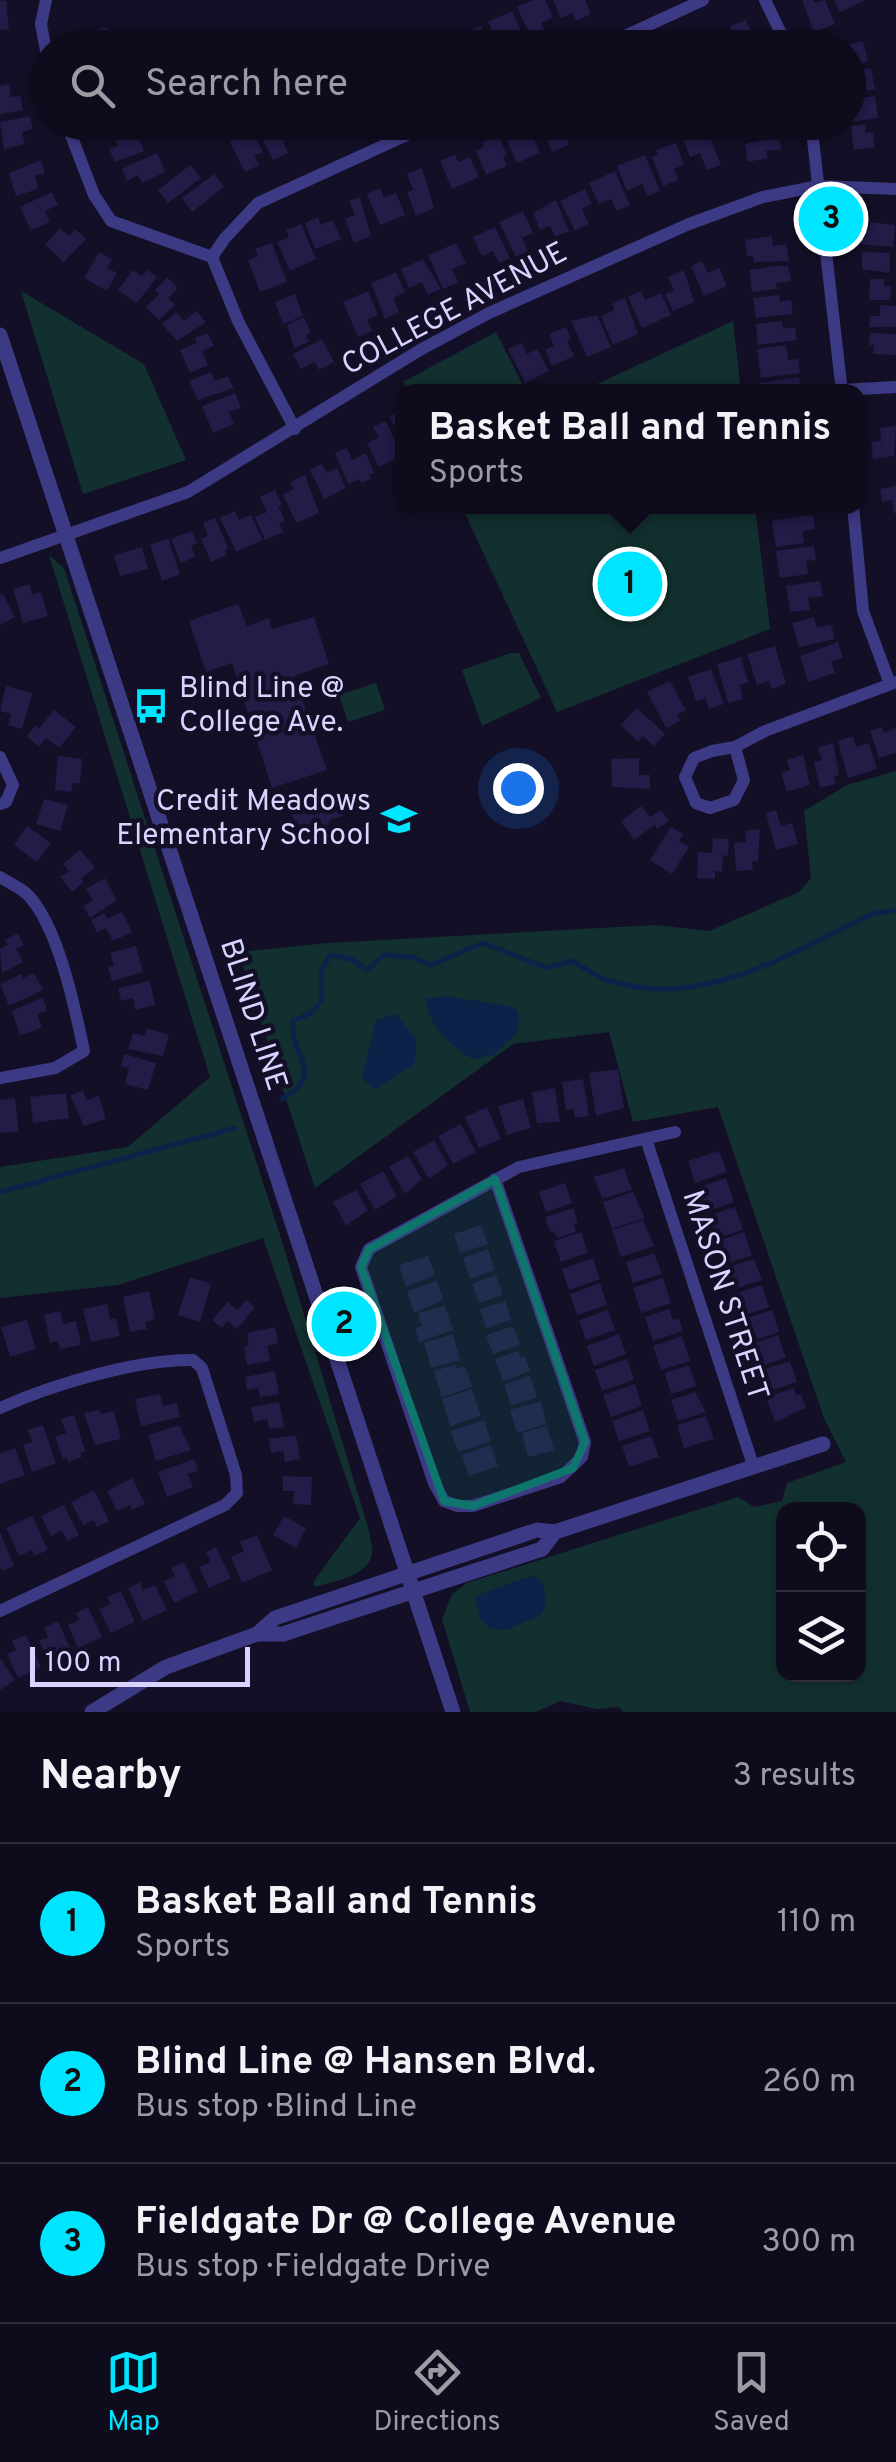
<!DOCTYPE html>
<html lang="en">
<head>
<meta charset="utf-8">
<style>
  :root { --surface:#0e0b1c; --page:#1c1929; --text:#f1f3f6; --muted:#9b9ba3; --line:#2e2b3b; --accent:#00e5ff }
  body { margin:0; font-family:Overpass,sans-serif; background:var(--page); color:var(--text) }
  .controls { position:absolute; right:30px; bottom:30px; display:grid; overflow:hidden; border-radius:20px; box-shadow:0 2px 8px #0004 }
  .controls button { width:90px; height:90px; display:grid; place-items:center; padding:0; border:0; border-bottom:2px solid var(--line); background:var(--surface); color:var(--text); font:50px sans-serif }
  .scale { position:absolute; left:30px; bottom:25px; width:220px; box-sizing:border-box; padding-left:10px; border:5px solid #d9d4ff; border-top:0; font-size:28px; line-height:35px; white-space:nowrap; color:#d9d4ff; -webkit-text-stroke:8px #130f26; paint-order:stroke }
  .you { position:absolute; left:518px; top:788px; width:35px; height:35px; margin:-25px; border:8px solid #fff; border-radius:50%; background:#1a73e8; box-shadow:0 0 0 15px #1a73e833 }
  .badge { display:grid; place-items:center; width:65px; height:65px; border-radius:50%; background:var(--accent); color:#111; font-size:32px; font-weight:700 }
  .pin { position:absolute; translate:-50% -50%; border:5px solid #fff; box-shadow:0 2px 10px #0006 }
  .popup { position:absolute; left:395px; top:384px; width:470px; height:130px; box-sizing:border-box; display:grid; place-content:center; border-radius:20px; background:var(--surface); filter:drop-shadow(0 2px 8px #0005); font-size:32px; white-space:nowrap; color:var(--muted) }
  .popup b { font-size:38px; color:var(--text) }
  .popup::after { content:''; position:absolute; left:50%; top:100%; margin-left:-20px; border:20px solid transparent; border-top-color:var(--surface) }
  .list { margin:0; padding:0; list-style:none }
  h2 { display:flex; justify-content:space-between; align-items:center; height:130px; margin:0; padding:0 40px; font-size:42px }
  h2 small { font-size:32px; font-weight:400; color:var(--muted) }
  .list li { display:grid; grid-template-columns:65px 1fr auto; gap:30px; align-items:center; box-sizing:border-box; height:160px; padding:0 40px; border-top:2px solid var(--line) }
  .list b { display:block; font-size:38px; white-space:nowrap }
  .list p { margin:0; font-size:32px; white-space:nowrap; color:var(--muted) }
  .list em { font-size:32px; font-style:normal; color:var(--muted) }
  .icon { flex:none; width:55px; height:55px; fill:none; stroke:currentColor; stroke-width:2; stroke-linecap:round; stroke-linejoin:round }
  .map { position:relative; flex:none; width:896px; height:1712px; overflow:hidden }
  .search { position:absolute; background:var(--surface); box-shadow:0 2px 8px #0004; left:30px; right:30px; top:30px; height:110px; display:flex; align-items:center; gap:25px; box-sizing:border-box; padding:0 35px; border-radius:55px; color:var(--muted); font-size:38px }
  .sheet { height:610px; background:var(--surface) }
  nav { display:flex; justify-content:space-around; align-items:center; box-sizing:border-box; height:140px; border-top:2px solid var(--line); background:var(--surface); font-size:28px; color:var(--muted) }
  nav a { display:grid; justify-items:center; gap:5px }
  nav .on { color:var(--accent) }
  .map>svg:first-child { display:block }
</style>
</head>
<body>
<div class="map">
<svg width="896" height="1712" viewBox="0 0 896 1712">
  <rect width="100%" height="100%" fill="#130f26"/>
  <path fill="#12302f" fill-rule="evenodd" d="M21,291L144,364L186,460L83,494Z
    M733,321L741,391H582Z
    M496,332L526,391H408L403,382Z
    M462,507H755L770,629L557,712Z
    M49,555L64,568L280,1235L368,1527C369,1534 373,1545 372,1553C370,1576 332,1582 314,1587V1581L360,1518L263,1238L118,1285L0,1298V1167L128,1147L210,1077Z
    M511,653H519L541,698L482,726L462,670Z
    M376,683L385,710L348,722L339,695Z
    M896,771V1712H623L619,1707L597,1709L560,1701L536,1712H470L442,1619L452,1594L467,1583L738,1497L754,1507L782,1501L787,1483L846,1462L824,1418L718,1107L633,1122L609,1032L513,1044L315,1188L238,952L328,943L656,925L709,931L799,892L811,878L804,811L847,785ZM784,1510H858V1674H784Z"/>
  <path fill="#0c2248" d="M446,996L515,1007L519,1015L518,1032L494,1055L473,1059C450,1046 429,1027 426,999Z
    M397,1014L416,1040L415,1064L375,1090L362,1078L376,1020Z
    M531,1576L541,1580C545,1593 548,1603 541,1615L506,1630L490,1629L480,1618L475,1596Z"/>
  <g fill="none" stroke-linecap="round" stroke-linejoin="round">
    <path stroke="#0c2248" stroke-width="5" d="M282,1099C328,1071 290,1061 293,1021L311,1013L322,1000L321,972L330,955L351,959L367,970L384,955L412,957L431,965L483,943L547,968L571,961C585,968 599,978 613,982C706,1009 791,952 872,914L896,910
      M0,1192L235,1128"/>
  </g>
  <path fill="#241b47" d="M6,0L9,29L0,30V1Z
    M534,0H545L553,17L541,23L546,35L533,41L517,7Z
    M553,0H585L591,14L576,21L572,13L561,18Z
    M802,0H813L814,3L825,0L835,24L814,32Z
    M834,0H865L840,12Z
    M512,11L527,44L520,48H512L508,38L497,43L488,22Z
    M746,20L758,48H727L724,40L734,36L730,26Z
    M481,26L491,48H461L456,38Z
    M107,27L112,48H78L75,35Z
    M863,41L868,62L848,67V45Z
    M871,68L875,89L853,93L848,72Z
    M9,84L11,97L20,96L23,110L0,114V86Z
    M875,96L878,118L850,122L848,105L856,104L855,99Z
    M30,116L33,129L22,132L25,144L4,149L0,122Z
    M278,122H286L293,137L283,142L288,153L273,160L259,131Z
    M295,122H324L330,135L317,141L311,128L299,133Z
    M549,122H562L569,145L552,152L542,128Z
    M579,122H599L602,129L585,137Z
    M741,122H762L766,131L748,139Z
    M865,124V133L873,132L875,147L854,150L851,126Z
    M134,126L144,151L115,162L109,149L118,146L113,133Z
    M516,126L520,135L530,130L540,153L517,163L503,132Z
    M252,129L263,152L254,156L259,165L245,172L229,140Z
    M706,129L721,165L707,170L700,153L690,157L683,138Z
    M498,135L507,156L503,157L507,166L486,175L476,151L484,147L482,142Z
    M779,137L781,149L766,151L768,158L748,162L745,144Z
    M676,143L684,165L674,169L678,180L663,186L652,157L658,154L656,150Z
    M157,153L165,172L142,183L138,175L127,181L122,169Z
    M455,154L458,162L470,157L479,177L452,189L440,161Z
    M645,155L660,191L647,196L642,184L627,191L617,166Z
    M41,160L45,173L35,176L38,189L16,196L9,173Z
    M190,165L201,178L168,203L158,190Z
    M422,168L434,208L416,216L407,192L413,190L407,174Z
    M615,171L630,205L617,211L611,199L599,204L589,183Z
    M214,174L224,187L192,212L182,198Z
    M380,188L384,198L396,193L405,215L380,225L367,194Z
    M585,189L592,204L582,209L589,224L575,231L560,201Z
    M52,192L58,205L45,211L50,222L31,230L20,207Z
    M360,197L371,236L354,243L345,219L355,215L349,201Z
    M556,200L569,231L555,237L550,226L540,230L533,213Z
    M523,211L533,233L522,238L528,251L516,257L499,222Z
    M318,217L321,225L333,220L341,239L315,249L305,223Z
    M870,222L895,225L893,247L856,244L858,229L869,230Z
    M301,224L316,259L290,271L277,242L289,237L286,230Z
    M495,227L510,258L499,263L493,251L482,256L473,237Z
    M60,228L69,236L75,229L86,239L64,262L45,245Z
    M772,236L773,246L786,244L789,261L754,262L753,256H747L745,240Z
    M272,243L287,282L260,292L248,260L258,256L255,249Z
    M456,243L466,263L452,269L458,282L443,289L428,255Z
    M99,252L112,259L107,268L117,273L107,291L84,278Z
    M862,252L890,253V273L862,269Z
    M423,259L441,289L428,295L422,282L409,288L401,269Z
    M702,261L708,273L719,268L727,286L704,296L691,266Z
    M775,266H788L791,281L776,283L777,289L752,292L749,270Z
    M133,270L141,276L147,270L157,277L137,303L118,290Z
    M684,270L694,302L673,311L665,294L674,291L668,277Z
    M396,272L405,292L393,298L399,312L385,319L371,283Z
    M167,277L178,288L168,298L175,305L159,320L146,307L159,294L155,290Z
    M870,279H884V286H891L890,300H869Z
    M368,291L378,315L367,320L372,331L358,337L343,302Z
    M641,291L645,300L661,293L671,315L642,328L628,297Z
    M295,294L303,316L283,324L275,302Z
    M779,295L780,301L791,300L793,314L756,318L753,298Z
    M625,298L638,334L613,345L601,316L615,310L612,304Z
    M880,305L896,306V327H869L870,316H880Z
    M196,311L206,322L177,341L162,324L176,312L184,321Z
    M597,315L611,347L587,357L571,321Z
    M304,317L311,332L306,335L309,342L294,348L287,325Z
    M782,321L783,329L795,327L797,340L758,345L756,324Z
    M566,327L571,339L567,341L574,356L552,366L545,350L554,346L549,334Z
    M208,333L214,346L202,351L208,365L190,373L180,350L197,343L195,338Z
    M870,333L896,334V355L873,354L874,345H869Z
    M322,339L334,362L319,370L315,362L301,369L293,354Z
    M522,343L527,354L537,349L549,371L525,383L508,349Z
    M786,345L788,360L798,359L800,373L761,378L757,349Z
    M211,372L215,381L228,376L234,388L198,400L189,381Z
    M799,377L801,392H762L760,383Z
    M235,393L241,408L229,412L234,424L213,433L202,406Z
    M402,410V437L389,417Z
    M386,421L402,456L379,467L367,443L379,438L373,427Z
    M896,426L894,456L873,459L871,442L881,441L880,428Z
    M347,448L352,460L366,453L374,473L369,475L371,479L361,483L360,479L348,484L335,453Z
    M322,464L327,473L337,468L346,488L324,499L310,470Z
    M305,475L319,513L296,523L283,494L294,489L290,482Z
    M896,486V513H894L892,500L882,502L880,489Z
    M275,490L282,505L278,506L285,521L279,523L283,532L265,540L255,517L267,512L260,497Z
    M773,506H806L807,510L774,515Z
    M235,511L239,520L251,515L263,540L236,552L220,518Z
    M813,515L815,529L802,531L804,543L776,547L772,521Z
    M215,518L228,548L225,550L227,555L211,562L201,539L208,536L203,523Z
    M192,531L197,543L191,546L195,557L181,563L171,539Z
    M168,538L180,574L162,581L150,545Z
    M814,546L816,560L806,561L808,574L780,578L776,551Z
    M142,547L148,569L120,576L114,555Z
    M820,581L823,596L808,598L810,610L790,612L786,586Z
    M30,584L32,595L41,592L48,616L23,623L13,589Z
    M3,594L15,617L0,625V595Z
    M238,604L247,626L269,618L272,629L314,617L329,664L294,676L327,770L272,788L232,663L206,672L189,621Z
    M814,617L817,628L831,624L835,639L799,647L792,623Z
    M838,642L843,658L831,661L835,673L808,682L800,656Z
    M775,646L786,684L771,689L769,681L757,685L747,654Z
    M741,657L748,682L740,685L743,699L728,703L717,664Z
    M711,669L724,704L709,709L705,698L696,701L688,677Z
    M670,681L686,710L677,715L680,721L666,728L647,692Z
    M6,686L32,693L22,729L8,725L11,714L0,711Z
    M637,708L665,734L654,746L643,736L638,742L621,725Z
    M54,710L76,727L59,748L46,738L39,747L27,736L36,725L39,728Z
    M882,727L884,733L896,728V753L879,758L870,731Z
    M853,736L856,747L869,743L877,769L848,778L838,741Z
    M833,743L839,775L834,776L836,784L820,788L814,762L822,760L818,747Z
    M803,755L810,785L787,792L781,773L790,770L787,760Z
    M58,756L82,759L80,783H73L71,792L55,790Z
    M639,758V775H650V789L612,787L611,759Z
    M308,790L325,798L336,794L343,816L330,820L324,833L309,827L298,831L290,809L301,805Z
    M44,799L68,805L60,831L36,824Z
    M641,806L650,817L661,810L669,821L657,829L655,825L634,840L621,821Z
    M776,810L781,826L792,823L798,844L776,850L766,813Z
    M27,826L51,843L37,862L14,845Z
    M671,827L683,834L679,841L689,847L672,874L650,860Z
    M760,829L758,861L752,862L753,870L736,871L734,843L746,842L745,831Z
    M713,838L729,839L728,856L723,855L722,872L715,871V879L697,878L698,852L712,853Z
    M80,850L95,867L81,879L84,882L72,892L60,877L69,871L63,864Z
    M105,878L117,900L90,918L83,906L93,901L86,889Z
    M122,912L132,932L113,941L106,928L97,933L91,920L105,913L107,919Z
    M18,933L24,945L16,949L23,962L2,973L0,949L8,945L5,940Z
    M136,946L143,972L112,981L108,967L114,965L110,953Z
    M34,973L43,990L9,1006L0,984L21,974L23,978Z
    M150,981L155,1005L135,1010L133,998L121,1001L118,988Z
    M43,997L47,1011L37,1014L42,1028L20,1035L12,1011Z
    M147,1028L169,1035L163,1056L128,1049L133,1033L145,1036Z
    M124,1054L156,1063L148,1090L125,1084L129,1068L121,1066Z
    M618,1069L624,1108L596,1116L589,1073Z
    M583,1079L589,1116L575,1118L574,1109L566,1110L562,1082Z
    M555,1088L560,1122L537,1123L532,1092Z
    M83,1091L87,1100L99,1096L106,1119L84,1126L70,1095Z
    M66,1093L69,1118L33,1123L30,1097Z
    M15,1098L19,1131L0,1133V1100Z
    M523,1099L531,1128L507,1135L498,1106Z
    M487,1107L501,1139L479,1148L465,1117Z
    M461,1124L476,1152L453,1164L438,1136Z
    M434,1140L448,1165L429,1179L413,1152Z
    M719,1151L727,1172L695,1183L688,1161Z
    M408,1156L422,1179L405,1194L389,1167Z
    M624,1168L632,1190L602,1199L594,1177Z
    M383,1171L397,1196L375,1210L360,1184Z
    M726,1178L734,1202L705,1212L697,1188Z
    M565,1183L572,1203L546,1212L539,1192Z
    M356,1190L368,1210L346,1226L333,1202Z
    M633,1192L645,1218L612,1229L603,1202Z
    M735,1207L743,1230L717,1238L714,1228L708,1230L704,1217Z
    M573,1208L578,1223L574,1224L576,1232L557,1238L554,1231L550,1232L545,1217Z
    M643,1220L654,1246L621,1257L612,1230Z
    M481,1225L488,1244L460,1253L454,1234Z
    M581,1232L588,1253L561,1262L554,1241Z
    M744,1232L752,1255L723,1265L715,1242Z
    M488,1249L495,1270L470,1279L463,1258Z
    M654,1253L662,1274L633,1283L626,1262Z
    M428,1256L435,1275L406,1287L399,1265Z
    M593,1258L600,1279L569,1290L562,1269Z
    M754,1259L762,1280L731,1290L724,1269Z
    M496,1275L503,1295L479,1303L472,1284Z
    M190,1277L211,1284L200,1322L178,1315Z
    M663,1278L671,1303L641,1313L633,1288Z
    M437,1281L443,1300L414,1313L407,1291Z
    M600,1283L607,1305L577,1315L570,1294Z
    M762,1285L769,1307L742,1316L734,1294Z
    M149,1291L155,1319L145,1322L147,1329L130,1332L123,1297Z
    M246,1300L255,1307L237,1329L227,1321L222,1328L212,1320L228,1302L237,1310Z
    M505,1301L511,1320L486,1328L480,1309Z
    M107,1304L110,1319L116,1318L120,1336L91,1342L83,1309Z
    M445,1306L453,1330L419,1342L415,1328L422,1326L418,1313Z
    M669,1309L673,1320L679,1318L683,1331L653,1341L645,1317Z
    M608,1310L615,1330L586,1340L579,1320Z
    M772,1310L779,1332L749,1342L741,1320Z
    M60,1311L63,1324L76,1321L81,1345L60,1349L58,1341L50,1343L44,1315Z
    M27,1320L36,1349L10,1357L1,1327Z
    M513,1326L520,1345L493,1354L486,1335Z
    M275,1327L278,1343L267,1346L270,1361L247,1365L244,1347L249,1346L247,1333Z
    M453,1334L460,1360L431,1368L424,1343Z
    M619,1334L626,1354L594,1366L587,1346Z
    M778,1335L786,1358L757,1367L750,1345Z
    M682,1336L690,1361L661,1370L653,1346Z
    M518,1351L521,1358L525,1357L530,1371L503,1381L495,1359Z
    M627,1359L634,1380L602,1391L595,1370Z
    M790,1361L797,1382L766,1392L759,1371Z
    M455,1365L456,1369L465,1366L472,1387L442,1397L434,1371Z
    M689,1365L696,1386L671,1394L665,1373Z
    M275,1371L279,1394L260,1397L258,1388L247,1390L245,1377Z
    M530,1376L537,1397L511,1406L504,1385Z
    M635,1384L642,1406L611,1417L603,1395Z
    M794,1388L796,1396L801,1394L806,1408L775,1422L766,1397Z
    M472,1389L481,1416L450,1426L442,1399Z
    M695,1392L706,1412L678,1421L671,1400Z
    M160,1394L163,1406L177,1403L180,1417L141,1426L135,1399Z
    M541,1401L546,1424L517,1433L510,1410Z
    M279,1402L284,1427L269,1429L267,1419L254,1422L251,1407Z
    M100,1410L101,1414L114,1411L121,1439L95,1445L84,1413Z
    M643,1410L650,1431L619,1441L612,1421Z
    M74,1415L85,1451L80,1453L82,1457L68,1462L67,1458L63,1459L55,1437L66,1433L61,1419Z
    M706,1416L714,1439L684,1448L677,1425Z
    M484,1420L491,1441L458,1452L451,1431Z
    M43,1425L56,1463L32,1472L23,1445L32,1442L28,1430Z
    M179,1425L191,1450L156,1461L148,1435Z
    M547,1426L554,1450L528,1457L522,1433Z
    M296,1435L300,1459L285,1462L283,1451L271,1453L269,1439Z
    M651,1436L659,1457L629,1467L622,1446Z
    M491,1445L498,1466L469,1476L462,1455Z
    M15,1448L25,1475L0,1484V1454Z
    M194,1459L198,1471L188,1474L193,1487L167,1497L158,1472Z
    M283,1476L312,1477L311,1505L293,1504L294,1491H283Z
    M132,1478L145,1504L132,1510L130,1505L117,1511L107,1491Z
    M94,1490L109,1521L97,1527L94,1520L83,1525L71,1502Z
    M64,1505L79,1535L67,1541L62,1530L51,1536L41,1516Z
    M32,1516L48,1550L34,1556L32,1550L19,1556L6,1528Z
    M284,1516L306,1528L296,1548L273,1535Z
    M0,1532L14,1566L2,1571L0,1566Z
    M257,1535L272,1570L242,1583L231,1557L244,1551L240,1542Z
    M216,1547L231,1578L209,1588L199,1567L211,1562L206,1552Z
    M184,1562L198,1592L174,1603L164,1581L175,1576L171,1568Z
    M140,1582L143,1590L155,1585L167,1610L143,1621L128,1588Z
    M121,1591L135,1622L111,1633L99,1609L111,1604L107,1597Z
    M88,1607L102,1637L78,1648L68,1625L79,1620L76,1613Z
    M58,1621L72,1652L50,1663L39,1641L48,1637L44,1628Z
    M26,1635L41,1667L18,1678L7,1654L16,1650L12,1641Z
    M0,1658L15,1680L0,1690Z"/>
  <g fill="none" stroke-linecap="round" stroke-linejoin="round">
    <path stroke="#3d3a85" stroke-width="12" d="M46,0L41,24L48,62
      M765,0L788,48
      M599,48L703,0
      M66,122L94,195L111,221L212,257L238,321L295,429
      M811,122L842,392
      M212,257L225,238L258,203L435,122
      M842,390L896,387
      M853,506L863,611L890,684
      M0,558L188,492L420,350L489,313L689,224L763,197L819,186L896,189
      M735,747L744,780L734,800L710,808L696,803L685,777L694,758L712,751L735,747L765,731L896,682
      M0,757L13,785L6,802L0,804
      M0,877C9,883 19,887 27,894C58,925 75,1008 84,1051L55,1068L0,1078
      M646,1139L754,1468
      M495,1179L585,1442L582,1457L561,1477L473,1506H458L444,1501L434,1483L361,1267L369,1249L519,1167L675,1132
      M0,1408C51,1385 137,1359 193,1360L202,1368L236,1475L237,1493L225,1505L0,1611"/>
    <path stroke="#3d3a85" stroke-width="15" d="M0,335L453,1712
      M257,1634H283L542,1549L555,1532
      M92,1712L166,1667L257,1634L275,1618L537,1530L555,1532L823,1444"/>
  </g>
  <path fill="#0f766e" fill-opacity="0.2" stroke="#0f766e" stroke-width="8" stroke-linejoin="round" d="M495,1179L585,1442L573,1468L473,1506L444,1501L361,1267L369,1249Z"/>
  <defs>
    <symbol id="bus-bare" viewBox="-9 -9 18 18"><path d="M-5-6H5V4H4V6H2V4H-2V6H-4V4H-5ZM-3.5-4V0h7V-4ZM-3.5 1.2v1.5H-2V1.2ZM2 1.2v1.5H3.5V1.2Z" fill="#00e5ff" stroke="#130f26" stroke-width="2.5" paint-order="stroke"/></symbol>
    <symbol id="school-bare" viewBox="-9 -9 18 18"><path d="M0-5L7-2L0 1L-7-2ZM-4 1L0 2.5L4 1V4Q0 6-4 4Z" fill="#00e5ff" stroke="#130f26" stroke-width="2.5" paint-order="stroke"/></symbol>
  </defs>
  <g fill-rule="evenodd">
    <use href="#bus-bare" x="126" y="681" width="50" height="50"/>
    <use href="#school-bare" x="374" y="794" width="50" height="50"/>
  </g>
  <g text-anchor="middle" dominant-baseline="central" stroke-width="9" stroke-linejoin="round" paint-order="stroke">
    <g font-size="30" fill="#d9d4ff" stroke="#130f26">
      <text transform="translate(455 310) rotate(-28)">COLLEGE AVENUE</text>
      <text transform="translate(252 1015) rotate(72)">BLIND LINE</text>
      <text transform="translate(724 1296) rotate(72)">MASON STREET</text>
    </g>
    <g font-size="30" fill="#d9d4ff" stroke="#130f26" text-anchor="start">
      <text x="179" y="689">Blind Line @<tspan x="179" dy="34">College Ave.</tspan></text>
      <text x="371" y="802" text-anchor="end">Credit Meadows<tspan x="371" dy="34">Elementary School</tspan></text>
    </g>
  </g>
</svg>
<div class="controls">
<button><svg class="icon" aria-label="locate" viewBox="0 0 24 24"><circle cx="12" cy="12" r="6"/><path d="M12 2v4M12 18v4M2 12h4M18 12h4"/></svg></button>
<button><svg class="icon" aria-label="layers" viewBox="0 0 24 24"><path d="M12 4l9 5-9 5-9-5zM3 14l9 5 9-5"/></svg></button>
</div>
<div class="scale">100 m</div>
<div class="you"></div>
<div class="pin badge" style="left:630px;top:584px">1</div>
<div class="popup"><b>Basket Ball and Tennis</b>Sports</div>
<div class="pin badge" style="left:344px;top:1324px">2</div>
<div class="pin badge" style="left:831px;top:219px">3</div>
<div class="search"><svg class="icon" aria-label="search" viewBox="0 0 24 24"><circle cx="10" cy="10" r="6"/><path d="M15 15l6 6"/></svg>Search here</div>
</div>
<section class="sheet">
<h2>Nearby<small>3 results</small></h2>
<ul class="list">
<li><span class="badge">1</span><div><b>Basket Ball and Tennis</b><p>Sports</p></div><em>110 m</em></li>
<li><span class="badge">2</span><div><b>Blind Line @ Hansen Blvd.</b><p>Bus stop · Blind Line</p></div><em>260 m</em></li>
<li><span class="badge">3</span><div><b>Fieldgate Dr @ College Avenue</b><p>Bus stop · Fieldgate Drive</p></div><em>300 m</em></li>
</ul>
</section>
<nav>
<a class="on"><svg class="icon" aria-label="map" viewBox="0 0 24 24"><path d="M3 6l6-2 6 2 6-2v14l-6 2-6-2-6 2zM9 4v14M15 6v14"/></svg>Map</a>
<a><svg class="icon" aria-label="directions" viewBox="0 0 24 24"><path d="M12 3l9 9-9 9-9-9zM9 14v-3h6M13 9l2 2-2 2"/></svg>Directions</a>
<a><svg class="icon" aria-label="saved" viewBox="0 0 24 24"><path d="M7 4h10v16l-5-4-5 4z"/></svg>Saved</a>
</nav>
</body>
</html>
